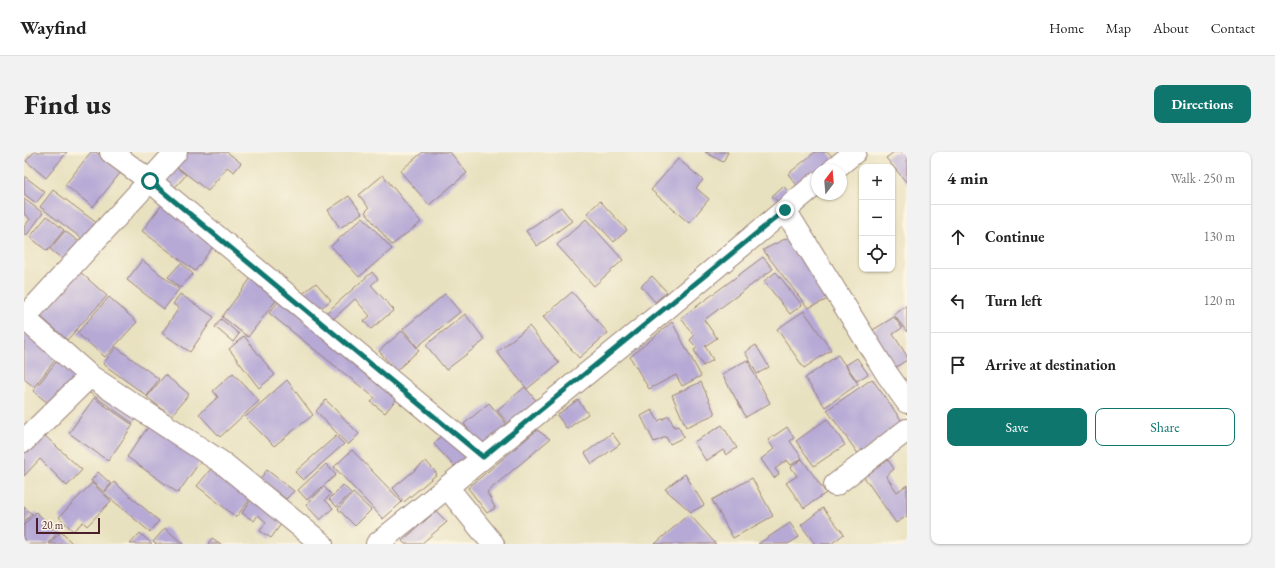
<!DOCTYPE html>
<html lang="en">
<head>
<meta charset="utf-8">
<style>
  :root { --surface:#fff; --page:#f2f2f2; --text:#222; --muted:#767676; --line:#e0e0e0; --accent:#0f766e }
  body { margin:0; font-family:"EB Garamond",serif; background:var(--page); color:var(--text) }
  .controls { position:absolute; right:12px; top:12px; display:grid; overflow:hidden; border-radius:8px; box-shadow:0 1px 3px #0004 }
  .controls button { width:36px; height:36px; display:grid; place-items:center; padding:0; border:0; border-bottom:1px solid var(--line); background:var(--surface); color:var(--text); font:20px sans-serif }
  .compass { position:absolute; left:787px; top:12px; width:36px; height:36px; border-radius:50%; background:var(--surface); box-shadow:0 1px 3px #0004; rotate:16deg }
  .scale { position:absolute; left:12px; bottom:10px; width:64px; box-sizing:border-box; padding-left:4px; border:2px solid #4a1f2b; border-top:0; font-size:11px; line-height:14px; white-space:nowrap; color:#4a1f2b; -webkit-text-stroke:3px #fcf5e5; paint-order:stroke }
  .stop { position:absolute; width:12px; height:12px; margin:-9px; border:3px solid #0f766e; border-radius:50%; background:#fff }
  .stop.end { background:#0f766e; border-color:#fff; box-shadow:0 1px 4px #0008 }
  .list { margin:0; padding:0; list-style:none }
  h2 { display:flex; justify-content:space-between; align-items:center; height:52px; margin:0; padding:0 16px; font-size:17px }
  h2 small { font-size:13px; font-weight:400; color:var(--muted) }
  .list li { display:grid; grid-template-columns:26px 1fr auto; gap:12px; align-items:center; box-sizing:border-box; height:64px; padding:0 16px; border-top:1px solid var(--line) }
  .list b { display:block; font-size:15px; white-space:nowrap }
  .list em { font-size:13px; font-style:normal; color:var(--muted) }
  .actions { display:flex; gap:8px; padding:12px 16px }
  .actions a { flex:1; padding:9px 0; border:1px solid var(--accent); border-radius:8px; text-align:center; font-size:14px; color:var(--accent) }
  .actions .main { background:var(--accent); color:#fff }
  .icon { flex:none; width:22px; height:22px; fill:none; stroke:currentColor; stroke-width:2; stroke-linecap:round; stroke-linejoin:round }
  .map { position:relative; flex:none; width:883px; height:392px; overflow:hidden; border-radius:8px }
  header { display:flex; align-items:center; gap:24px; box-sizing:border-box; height:56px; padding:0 20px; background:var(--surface); border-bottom:1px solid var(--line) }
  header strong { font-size:19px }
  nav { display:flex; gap:22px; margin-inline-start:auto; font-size:14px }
  .intro { display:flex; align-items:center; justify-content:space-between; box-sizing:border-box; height:96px; padding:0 24px }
  h1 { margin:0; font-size:28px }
  .button { padding:10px 18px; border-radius:8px; background:var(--accent); color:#fff; font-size:14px; font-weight:700 }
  main { display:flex; gap:24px; padding:0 24px }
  aside { flex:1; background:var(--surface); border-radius:8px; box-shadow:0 1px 3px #0004 }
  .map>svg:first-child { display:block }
</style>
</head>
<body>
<header>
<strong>Wayfind</strong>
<nav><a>Home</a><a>Map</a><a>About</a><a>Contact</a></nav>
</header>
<div class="intro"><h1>Find us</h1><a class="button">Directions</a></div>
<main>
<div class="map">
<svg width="883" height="392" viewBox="0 0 883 392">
  <rect width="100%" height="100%" fill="#fcf5e5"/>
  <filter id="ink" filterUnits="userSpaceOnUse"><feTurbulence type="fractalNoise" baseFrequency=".025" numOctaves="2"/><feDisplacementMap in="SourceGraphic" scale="8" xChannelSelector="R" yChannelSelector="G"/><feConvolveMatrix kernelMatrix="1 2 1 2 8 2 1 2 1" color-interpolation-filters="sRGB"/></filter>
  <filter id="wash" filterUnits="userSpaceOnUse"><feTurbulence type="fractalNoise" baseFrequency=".012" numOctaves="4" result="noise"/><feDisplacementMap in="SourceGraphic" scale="16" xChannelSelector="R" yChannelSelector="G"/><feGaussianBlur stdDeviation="0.9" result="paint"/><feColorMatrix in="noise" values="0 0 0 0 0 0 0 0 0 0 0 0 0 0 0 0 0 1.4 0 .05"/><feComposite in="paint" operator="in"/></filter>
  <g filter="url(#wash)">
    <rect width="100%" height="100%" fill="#e8e1bf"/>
    <g id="blocks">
      <path fill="#b6a9d6" d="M10,0H43L22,26L2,9Z
        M67,0H72L97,20L69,55L41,33Z
        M163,0H203L217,11L210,20L203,15L184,39L152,14Z
        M399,0H426L443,21L405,53L376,19Z
        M681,0H704L699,10Z
        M791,0H804L811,8L798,18H793V22L775,36L764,22Z
        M870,0H883V31L862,6Z
        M654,7L679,28L672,36L685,47L665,71L627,38Z
        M149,13L162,23L147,40L135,31Z
        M359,23L397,70L368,93L341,60L345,56L335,43Z
        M0,24L21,40L12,51L0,42Z
        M759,34L770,45L759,55L748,44Z
        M29,38L78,75L65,92L16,55Z
        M325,44L338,61L316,76L304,58Z
        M0,47L19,61L2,84L0,82V75L6,67L0,62Z
        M141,49L193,89L171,119L118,79Z
        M576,49L603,78L590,90L563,61Z
        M537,55L548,69L513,94L502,79Z
        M23,64L40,78L23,99L6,85Z
        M339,65L368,97L335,125L307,94Z
        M562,67L599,108L570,134L533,93Z
        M41,79L58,92L43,111L26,97Z
        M769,83L809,145L784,156L739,98Z
        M739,105L749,117L680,168L693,186L681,194L689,208L679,214L670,198L673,196L666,188L670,184L657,166Z
        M118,108L155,137L140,157L103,128Z
        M157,111L169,122L156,136L144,125Z
        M55,119L83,144L43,188L15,163Z
        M348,120L354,127L347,133L370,158L347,177L340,169L346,164L331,147L308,168L302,161Z
        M752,120L778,153L766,162L740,129Z
        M230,122L257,142L224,185L198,165Z
        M628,124L643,140L631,150L617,134Z
        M292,131L307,148L292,160L277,143Z
        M548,140L584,181L555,206L519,165Z
        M156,142L190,165L166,200L138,181L155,156L149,152Z
        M421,142L436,160L393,195L379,177Z
        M85,145L113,170L81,205L53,181Z
        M258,145L377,241L361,261L347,250L351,246L245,161Z
        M883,153V180L870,163Z
        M780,159L807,198L780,216L753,177Z
        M441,162L461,188L422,218L402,193Z
        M870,165L878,176L869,182L883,204V208L867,218L844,181Z
        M197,167L215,182L209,190L191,175Z
        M648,170L677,224L658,234L652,223L625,237L606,205Z
        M505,174L535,211L503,237L473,200Z
        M0,178L34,204L10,235L0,227Z
        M378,179L395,198L372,219L355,199Z
        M220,184L251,223L235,236L205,197Z
        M732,193L745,215L733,222L721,200Z
        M92,195L135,227L123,244L79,212Z
        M814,203L834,232L801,255L781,226Z
        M36,205L57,221L30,256L9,239Z
        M833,206L844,222L833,229L822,213Z
        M723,208L746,251L722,265L698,222Z
        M209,221L235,249L196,285L175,262L194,245L189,239Z
        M141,223L165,242L147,264L123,245Z
        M848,227L880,272L835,303L803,258Z
        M263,228L289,263L250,294L221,265Z
        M677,230L691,262L662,275L648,243Z
        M72,231L116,261L109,271L63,239Z
        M501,235L514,251L486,274L473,258Z
        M70,246L109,273L84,309L45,281Z
        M302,248L335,282L324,293L292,259Z
        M554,248L564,262L543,277L533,263Z
        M465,251L485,275L460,296L440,272Z
        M628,258L634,269L645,264L650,275L654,274L660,285L646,292L642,285L630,290L617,264Z
        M803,267L821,293L790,314L772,289Z
        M129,268L180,304L154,341L103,305Z
        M698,273L713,296L702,303L699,298L682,309L670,290Z
        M763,275L770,286L766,289L778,306L767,313L763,308L751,317L755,322L750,326L737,307L750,297L744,288Z
        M513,278L526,287L463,340L471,356L463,361L444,336Z
        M421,279L448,302L430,314L410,292Z
        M588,281L596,292L568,312L561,301Z
        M19,282L58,318L43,334L16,307L0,324V301Z
        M312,284L320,292L279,328L271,320Z
        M328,298L378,350L359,367L310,315Z
        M778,307L802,341L780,356L762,331L773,324L767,315Z
        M864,308L870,317L862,324L873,340L883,333V364L872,371L840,325Z
        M402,309L413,322L380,350L369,336Z
        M302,312L312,323L283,348L274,338Z
        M190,313L229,343L212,365L173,334Z
        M243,318L270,339L262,347L236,327Z
        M74,320L87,332L80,340L67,329Z
        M661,322L680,353L667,360L641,337Z
        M728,326L749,364L709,386L688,348Z
        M90,330L135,369L126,380L80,341Z
        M68,331L87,349L63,374L59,370L49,379L35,365Z
        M319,333L327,341L313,355L305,347Z
        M300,335L307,342L301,348L309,356L296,368L282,353Z
        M329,341L347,358L331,374L314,357Z
        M229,345L260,368L247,386L236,379L242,370L234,363L230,369L218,361Z
        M0,355L8,362L0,370Z
        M799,356L820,382L807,392H791L777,373Z
        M412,359L423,370L397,392H381L378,389Z
        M12,360L34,381L23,392H0V373Z
        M665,362L692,392H631Z
        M766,371L775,385L764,392H734Z
        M141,376L159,392H132L129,390Z
        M37,380L49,392H25Z
        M116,381L128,392H106Z
        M188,386L197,392H184Z"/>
    </g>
  </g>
  <g filter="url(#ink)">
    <use href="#blocks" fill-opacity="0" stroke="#998075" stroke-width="1"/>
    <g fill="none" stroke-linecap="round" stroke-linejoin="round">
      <defs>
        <path id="street" d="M87,0L126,29L459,305
          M761,58L863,222L883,250
          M0,166L66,224L200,312L298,392
          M0,166L152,0
          M0,289L66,224
          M811,333L883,278
          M423,335L469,392"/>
        <path id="secondary" d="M809,18L831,0
          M353,392L636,162L793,31"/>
      </defs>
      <use href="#street" stroke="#998075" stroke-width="24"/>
      <use href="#secondary" stroke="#998075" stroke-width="24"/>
      <use href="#street" stroke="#fff" stroke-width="22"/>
      <use href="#secondary" stroke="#fff" stroke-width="22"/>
    </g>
  </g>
  <g fill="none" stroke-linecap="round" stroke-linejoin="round" filter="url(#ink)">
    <path stroke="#0f766e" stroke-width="5" d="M126,29L459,305L761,58"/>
  </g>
</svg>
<div class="controls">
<button>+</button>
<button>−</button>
<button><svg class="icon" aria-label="locate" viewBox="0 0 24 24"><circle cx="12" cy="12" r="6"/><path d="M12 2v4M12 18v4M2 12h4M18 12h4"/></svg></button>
</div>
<svg class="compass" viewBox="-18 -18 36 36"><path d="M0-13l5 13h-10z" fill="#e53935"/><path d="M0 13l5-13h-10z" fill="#767676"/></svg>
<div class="scale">20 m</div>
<div class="stop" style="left:126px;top:29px"></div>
<div class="stop end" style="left:761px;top:58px"></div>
</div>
<aside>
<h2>4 min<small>Walk · 250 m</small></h2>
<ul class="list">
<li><svg class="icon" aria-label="ahead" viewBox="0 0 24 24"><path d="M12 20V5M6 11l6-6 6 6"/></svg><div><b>Continue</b></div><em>130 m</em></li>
<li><svg class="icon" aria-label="left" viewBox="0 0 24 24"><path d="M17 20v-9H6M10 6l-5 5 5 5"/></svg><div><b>Turn left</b></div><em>120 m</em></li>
<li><svg class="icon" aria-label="arrive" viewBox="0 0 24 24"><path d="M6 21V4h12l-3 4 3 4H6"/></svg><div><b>Arrive at destination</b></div></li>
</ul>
<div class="actions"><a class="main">Save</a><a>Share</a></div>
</aside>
</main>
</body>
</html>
